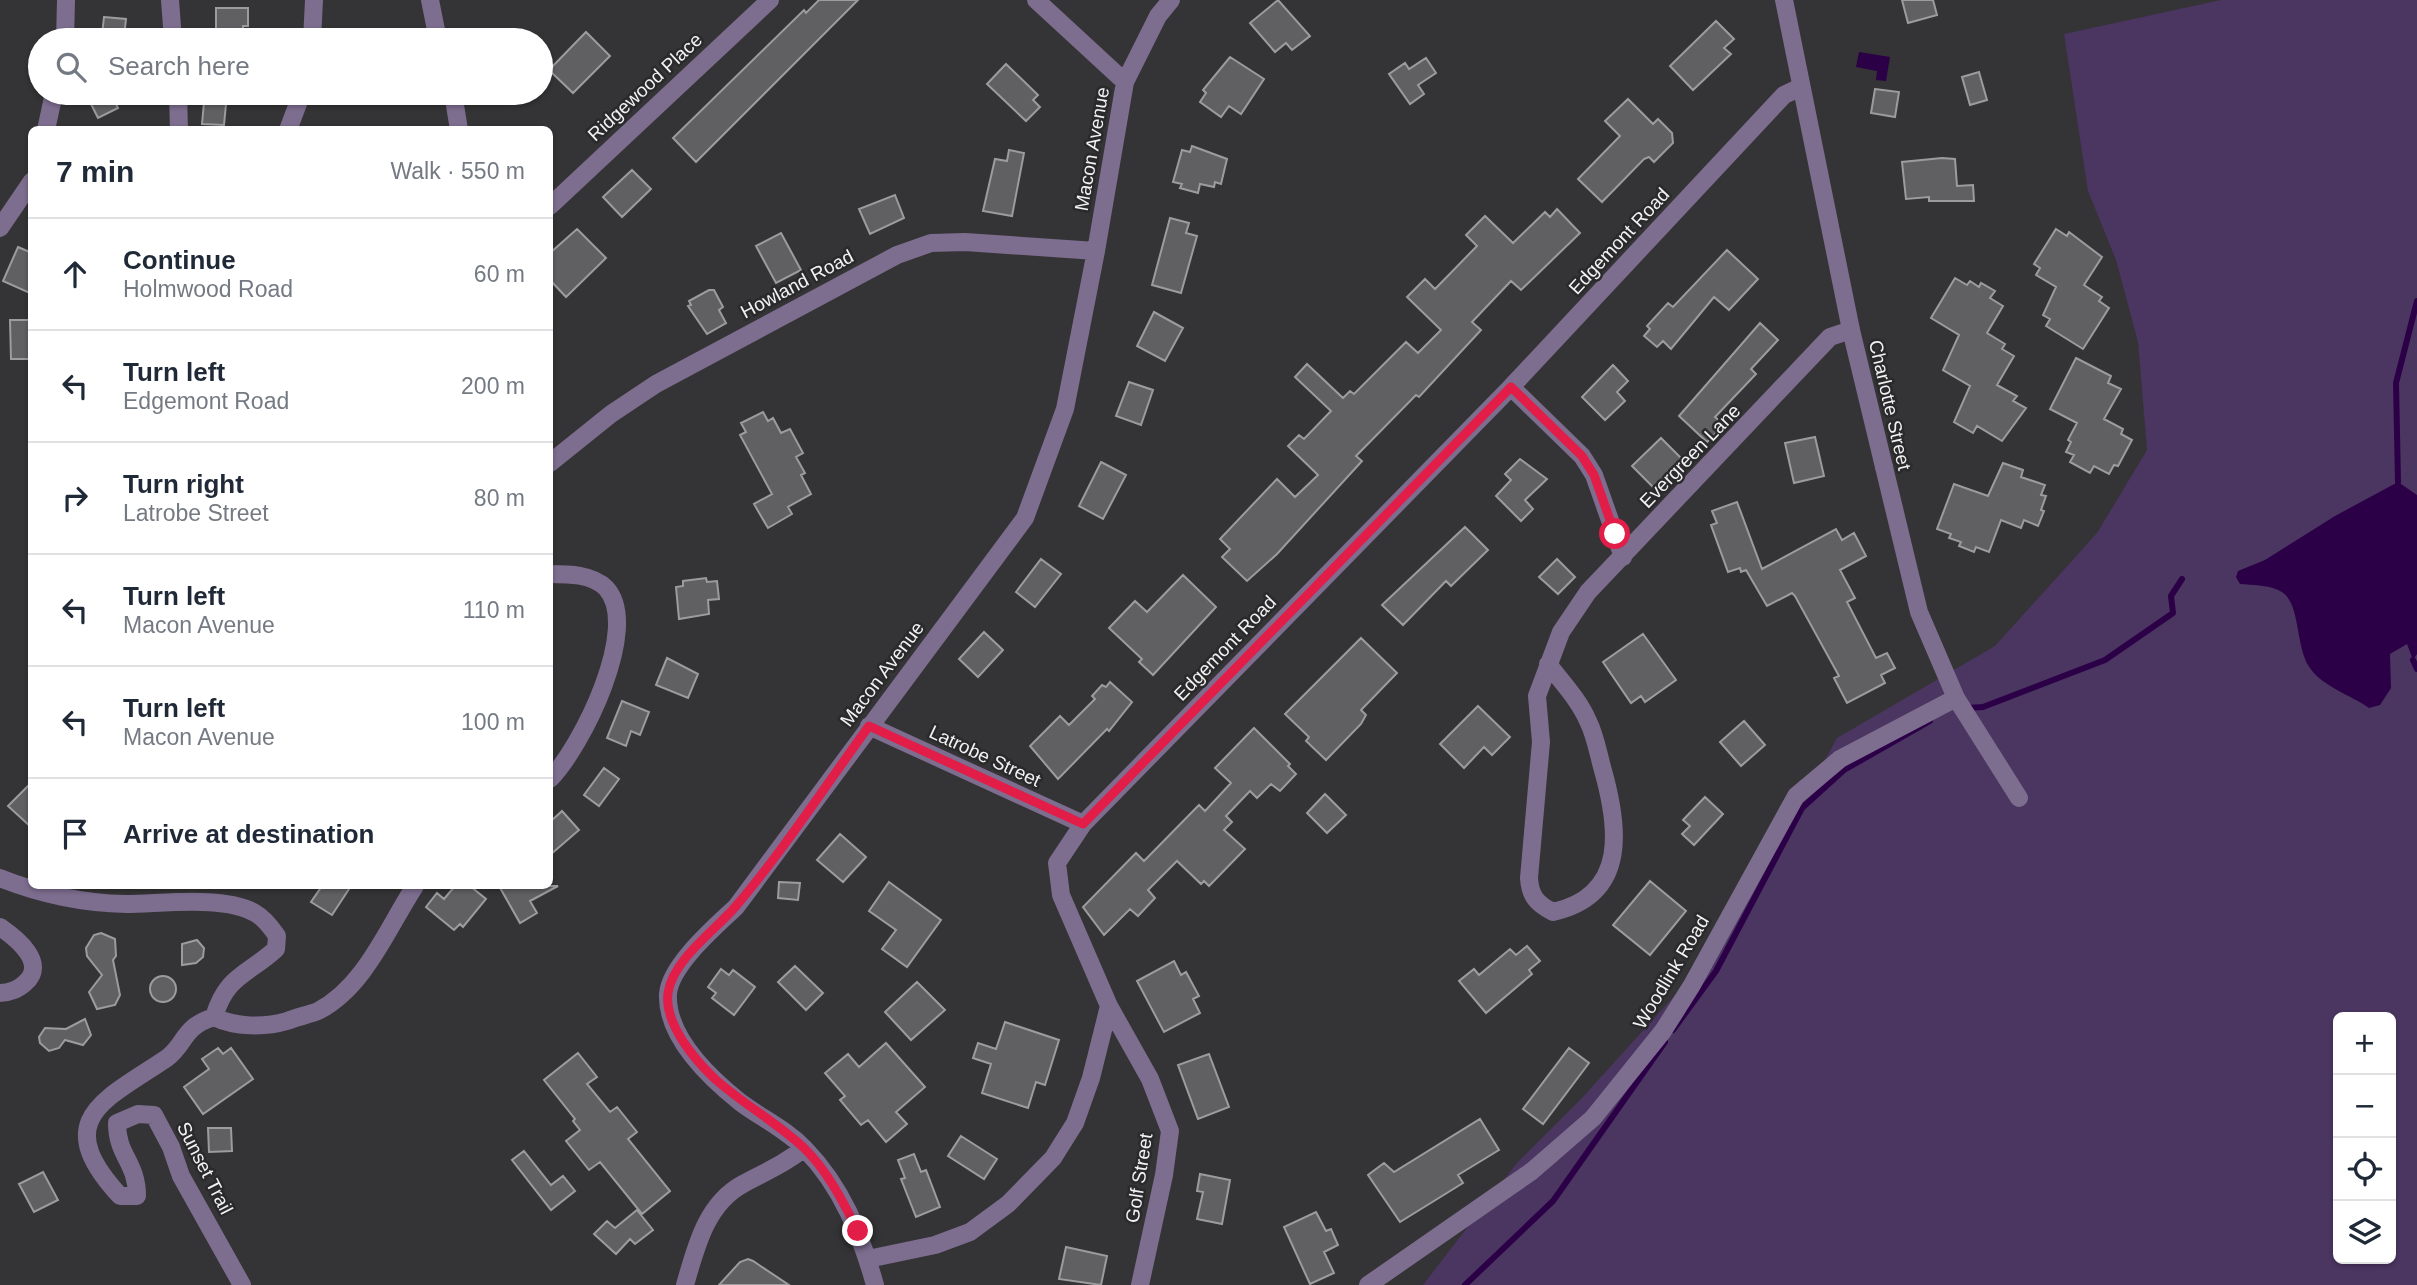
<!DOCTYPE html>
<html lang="en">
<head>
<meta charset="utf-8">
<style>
  :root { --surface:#fff; --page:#f6f6f7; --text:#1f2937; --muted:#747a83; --line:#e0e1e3 }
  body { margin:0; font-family:Helvetica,sans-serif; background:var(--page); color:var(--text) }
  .controls { position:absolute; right:21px; bottom:21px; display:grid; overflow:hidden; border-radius:10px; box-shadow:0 2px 5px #0004 }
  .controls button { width:63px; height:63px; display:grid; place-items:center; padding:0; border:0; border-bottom:2px solid var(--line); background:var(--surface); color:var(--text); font:35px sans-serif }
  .stop { position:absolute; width:21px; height:21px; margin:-16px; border:5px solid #e11d48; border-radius:50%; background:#fff }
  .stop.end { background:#e11d48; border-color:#fff; box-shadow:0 2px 7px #0008 }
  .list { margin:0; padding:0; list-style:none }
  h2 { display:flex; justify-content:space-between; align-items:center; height:91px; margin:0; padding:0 28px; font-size:30px }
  h2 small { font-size:23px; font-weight:400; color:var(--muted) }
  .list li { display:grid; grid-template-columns:46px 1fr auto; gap:21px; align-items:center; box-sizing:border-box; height:112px; padding:0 28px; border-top:2px solid var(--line) }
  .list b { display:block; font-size:26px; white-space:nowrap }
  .list p { margin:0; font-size:23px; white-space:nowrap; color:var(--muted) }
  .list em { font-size:23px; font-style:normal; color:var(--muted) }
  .icon { flex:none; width:38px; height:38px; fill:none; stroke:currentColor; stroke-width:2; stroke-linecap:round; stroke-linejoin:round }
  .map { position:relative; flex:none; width:2417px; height:1285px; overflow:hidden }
  .search { position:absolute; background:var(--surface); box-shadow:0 2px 5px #0004; left:28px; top:28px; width:525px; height:77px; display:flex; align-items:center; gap:18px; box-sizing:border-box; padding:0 24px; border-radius:38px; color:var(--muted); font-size:26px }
  .panel { position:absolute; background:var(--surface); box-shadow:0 2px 5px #0004; left:28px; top:126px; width:525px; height:763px; border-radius:10px }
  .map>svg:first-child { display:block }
</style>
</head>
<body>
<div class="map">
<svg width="2417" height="1285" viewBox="0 0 2417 1285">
  <rect width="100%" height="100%" fill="#343335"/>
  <path fill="#4b3561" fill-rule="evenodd" d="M2221,0H2417V1285H1423L1516,1164L1581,1099L1725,940L1837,738L1995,646L2097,533L2147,450L2138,342L2116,260L2088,191L2064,34ZM2338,1017H2391V1259H2338Z"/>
  <path fill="#2b0047" d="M1859,52L1890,57L1886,81L1876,80L1877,71L1856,67Z
    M2398,482L2417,495V654L2413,660L2407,644L2390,654L2391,688L2380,705L2369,708C2351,695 2323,687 2310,668C2294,646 2302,599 2278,590C2267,585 2252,585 2240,584L2236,577L2238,571L2265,560L2335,516Z"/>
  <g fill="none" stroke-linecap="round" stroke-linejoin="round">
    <path stroke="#2b0047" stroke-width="6" d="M2398,482L2396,383L2417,301
      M2413,660L2417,669
      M1966,708L1983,707L2105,660L2173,613L2171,596L2182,579
      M1673,1030L1716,971L1802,808L1844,770L1930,721
      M1465,1285L1553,1201L1665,1042"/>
  </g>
  <path fill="#605f62" stroke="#9c9b9e" stroke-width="2" d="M819,0H858L696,162L673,138L804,10L806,13Z
    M1278,0L1310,36L1292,50L1286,43L1275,52L1250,23Z
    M1902,0H1933L1937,15L1908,23Z
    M216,8H248V26H243V40H216Z
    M104,17L126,19L124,37L102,35Z
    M1716,21L1734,39L1724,48L1731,54L1693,90L1670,66Z
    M586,32L610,56L573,93L549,70Z
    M1230,57L1264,79L1241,114L1229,106L1221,117L1200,102L1206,93L1203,90Z
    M1426,58L1436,73L1418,85L1424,94L1410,104L1389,74L1405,63L1409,69Z
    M1006,64L1038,95L1033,100L1040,107L1026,121L987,84Z
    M1979,72L1987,100L1970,105L1962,77Z
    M1875,89L1899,92L1895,117L1871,113Z
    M111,93L118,108L98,118L90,102Z
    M1628,99L1653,124L1658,119L1672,133L1673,143L1654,162L1649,157L1644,159L1602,202L1578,179L1620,136L1605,121Z
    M204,102L226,104L224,125L202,124Z
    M1192,146L1227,159L1221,184L1215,182L1214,187L1200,184L1198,193L1180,188L1182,184L1173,182L1182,150L1190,152Z
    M1009,150L1024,153L1012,216L983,211L995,159L1007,161Z
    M1942,158L1955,159L1957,186L1973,185L1974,201H1929V197L1906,199L1902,162Z
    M632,170L651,189L622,217L603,197Z
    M895,195L904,218L870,234L859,209Z
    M1557,209L1580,233L1521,290L1511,281L1472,322L1481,330L1419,397L1416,395L1356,456L1362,461L1277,554L1247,581L1222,557L1230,549L1220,539L1277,479L1295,497L1318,475L1288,446L1299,435L1304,439L1331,411L1295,377L1307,364L1343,398L1350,391L1354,394L1406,342L1418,353L1441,330L1407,297L1425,279L1435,289L1477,246L1466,235L1485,216L1513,243L1545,212L1550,217Z
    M1170,218L1189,223L1186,233L1197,236L1181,293L1152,285Z
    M577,229L606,258L566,297L550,280V253Z
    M2056,229L2067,236L2069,232L2102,257L2084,285L2102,297L2099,301L2109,308L2083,349L2046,326L2050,319L2043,315L2056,287L2036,275L2040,268L2034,264Z
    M781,233L801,270L776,283L756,246Z
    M18,247L32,253V294L3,281Z
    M1727,250L1758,279L1729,310L1714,297L1671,349L1663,341L1657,347L1644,336L1650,329L1647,326L1668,303L1673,307Z
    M1955,278L1967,285L1970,281L1979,287L1981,283L1995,291L1990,298L2003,306L1987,333L2005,344L2002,349L2014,356L1997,385L2017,396L2013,401L2026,408L2002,441L1977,426L1973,433L1954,422L1970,386L1943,370L1959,335L1931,318Z
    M709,290H714L723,307L719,310L726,323L707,334L688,306L691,305L689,301Z
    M1154,312L1183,328L1165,361L1137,346Z
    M10,320H32V359H11Z
    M1760,323L1778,340L1751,369L1756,374L1715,417L1724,425L1707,442L1679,416Z
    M2076,358L2111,376L2108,383L2121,389L2104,419L2123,429L2121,434L2132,440L2118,466L2114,465L2109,474L2094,466L2090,473L2070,462L2074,455L2066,452L2071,442L2068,440L2077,423L2050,409Z
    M1613,365L1628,381L1617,392L1625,401L1605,420L1582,397Z
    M1129,382L1153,390L1141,425L1116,416Z
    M763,412L768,421L773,418L781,433L790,429L803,453L796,457L805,473L801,475L811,494L788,507L792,514L768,528L754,504L772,494L740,435L746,432L741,423Z
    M1815,437L1824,476L1794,483L1785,443Z
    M1661,438L1684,461L1655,489L1632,466Z
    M1520,459L1547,479L1525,500L1533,509L1521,521L1496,496L1511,480L1505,474Z
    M1101,462L1126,475L1103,519L1079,506Z
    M2003,463L2023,470L2021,477L2045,485L2041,495L2046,496L2041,510L2044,511L2038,526L2024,520L2021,528L2001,520L1989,552L1976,547L1974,552L1959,546L1961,542L1949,538L1951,534L1937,529L1954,484L1988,496Z
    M1737,502L1762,569L1836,529L1842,540L1854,533L1866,556L1840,570L1855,598L1847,602L1876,658L1887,653L1895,668L1881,675L1885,683L1847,703L1834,678L1839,676L1795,596L1792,593L1767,606L1746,570L1741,572L1740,568L1728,572L1711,525L1717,523L1712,511Z
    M1465,527L1488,550L1451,586L1446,581L1403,625L1382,605Z
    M1041,559L1061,574L1035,607L1016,592Z
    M1557,559L1575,577L1558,594L1539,577Z
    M1183,575L1216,607L1153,675L1139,662L1142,659L1109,628L1135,601L1147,612Z
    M706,578L707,582L717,581L719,599L708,600L709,614L679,619L676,587L683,586V581Z
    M984,632L1003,650L978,677L959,659Z
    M1643,634L1676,680L1645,702L1641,696L1631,703L1603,662Z
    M1361,638L1397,673L1361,710L1366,715L1361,724L1326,760L1306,741L1309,737L1285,714Z
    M667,658L698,674L688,698L656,685Z
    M1110,682L1132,702L1109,731L1107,729L1058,779L1030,746L1060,716L1069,725L1095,699L1092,696L1102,685L1106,687Z
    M622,701L649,712L640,735L631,731L626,746L607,738Z
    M1478,706L1510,737L1492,755L1484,747L1464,768L1440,744Z
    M1744,721L1765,745L1741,766L1720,742Z
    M1254,728L1290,764L1288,766L1296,774L1280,791L1271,784L1257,798L1250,791L1226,816L1232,822L1224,830L1245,849L1209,886L1204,881L1201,884L1177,861L1148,890L1155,898L1138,916L1130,909L1104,935L1083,907L1136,853L1144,861L1199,805L1205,811L1231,783L1215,768Z
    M604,768L619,779L599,806L584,795Z
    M32,782V828L8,806Z
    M1325,794L1346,815L1327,833L1307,813Z
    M1705,797L1723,814L1694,845L1682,834L1690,826L1683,820Z
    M562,811L579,830L550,855V822Z
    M840,834L866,857L843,882L817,860Z
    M1650,881L1686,911L1650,955L1613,925Z
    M779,882L800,883L798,900L778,898Z
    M889,882L941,920L907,967L882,949L896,930L869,911Z
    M322,886H351L332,915L311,902Z
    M455,886H470L486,899L463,927L460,924L454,930L426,907L437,893L444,899Z
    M499,886H558L530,901L537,913L520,923Z
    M101,933L115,939L116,956L113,960L120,995L115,1005L97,1009L89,992L102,975L87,956L86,948L94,935Z
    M197,940L204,948L203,957L196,963L182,965V944Z
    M1527,946L1540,961L1529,970L1532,974L1486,1013L1459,981L1474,969L1479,975L1510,949L1516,955Z
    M1174,961L1181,975L1186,972L1199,996L1193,999L1200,1013L1164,1032L1137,981Z
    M795,966L823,993L806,1010L778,982Z
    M721,969L729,975L733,970L755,987L734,1015L712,998L716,993L708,987Z
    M150 989a13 13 0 1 1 26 0a13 13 0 1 1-26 0Z
    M917,982L945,1010L911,1040L885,1012Z
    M85,1019L91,1035L83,1045L65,1040L59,1048L49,1051L40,1043L39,1037L45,1028L66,1029Z
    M1005,1022L1059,1040L1045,1085L1036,1082L1028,1108L982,1093L991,1064L973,1058L978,1043L996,1049Z
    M886,1043L925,1087L896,1112L907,1124L886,1142L868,1120L861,1125L840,1100L845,1096L825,1073L848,1054L859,1067Z
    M218,1048L223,1054L231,1048L253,1079L203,1114L184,1087L209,1069L202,1059Z
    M1569,1048L1589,1063L1543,1124L1523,1109Z
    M578,1053L597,1077L587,1084L610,1112L617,1107L637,1132L628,1139L670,1191L642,1214L600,1162L589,1170L566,1141L580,1130L573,1121L575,1119L544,1080Z
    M1209,1054L1229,1107L1198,1119L1178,1065Z
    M1480,1119L1499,1150L1458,1175L1463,1183L1400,1222L1368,1175L1384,1163L1394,1172Z
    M208,1128H231L232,1151L209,1152Z
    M961,1136L997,1159L984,1179L948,1156Z
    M524,1151L551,1185L563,1176L575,1191L551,1210L512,1160Z
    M914,1154L921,1172L926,1170L940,1207L916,1217L901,1179L905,1178L898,1160Z
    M43,1172L58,1200L34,1212L19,1184Z
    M1200,1174L1230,1180L1222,1224L1197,1219L1203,1192L1197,1191Z
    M637,1210L653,1230L635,1244L630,1239L616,1254L594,1234L607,1221L615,1228Z
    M1316,1212L1326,1231L1331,1229L1338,1245L1324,1252L1334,1273L1310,1284L1284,1227Z
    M1066,1247L1107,1256L1101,1285L1059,1279Z
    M748,1259L753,1261L789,1285H719L740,1262Z"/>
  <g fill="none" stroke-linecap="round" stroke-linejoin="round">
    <path stroke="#7d6d8f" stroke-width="18" d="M170,0L173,40
      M430,0L438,40
      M1036,0L1125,82
      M65,40L66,0
      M312,40L314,0
      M178,93L179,130
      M453,93L459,130
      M46,130L54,93
      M288,130L302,93
      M550,206L770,0
      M0,228L32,181
      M1511,387L1582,456L1594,475L1623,557
      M550,463L611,414L656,384L897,255L931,243L965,242L1096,251
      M1884,467L1919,612L1956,698L2019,798
      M550,574C568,574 592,574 606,588C642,627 581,748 550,779
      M1548,664C1562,682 1579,700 1588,721C1595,735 1598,752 1602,767C1619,826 1629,895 1553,912C1537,904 1530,896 1529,878L1541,742L1537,696L1561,632L1588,592L1830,337L1851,330
      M869,726L1083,824
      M0,878C40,894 83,903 126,904C161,904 225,895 255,913C264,918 271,927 277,936L276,949C246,976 227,975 214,1017C235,1027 264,1028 287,1021C297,1017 308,1015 318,1011C365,987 388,927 415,886
      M0,927C16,938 48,963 25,983C19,989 9,993 0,993
      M1109,1006L1150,1079L1170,1131L1164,1175L1140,1285
      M214,1017C182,1027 186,1044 167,1058C105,1100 49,1119 120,1196H137C137,1162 117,1156 117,1123L138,1114L154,1115L171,1147L181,1176L242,1285
      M868,1259L935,1245L970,1232L1008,1204L1053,1158L1075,1123L1091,1078L1109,1006L1061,895L1057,863L1083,824L1511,387L1784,95L1801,87
      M685,1285C696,1247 706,1204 743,1184C765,1172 785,1164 804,1148
      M875,1285C861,1235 842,1187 805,1149C786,1129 761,1118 740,1102C710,1078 666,1037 668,994C670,965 716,926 736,907L1025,518L1065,409L1096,251L1125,82L1158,16L1171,0
      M1368,1285L1532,1171L1593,1118L1663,1031L1692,985L1796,796L1840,759L1956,698"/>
    <path stroke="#7d6d8f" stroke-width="18" d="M1784,0L1851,330L1884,467"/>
  </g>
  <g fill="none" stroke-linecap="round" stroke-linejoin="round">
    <path stroke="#e11d48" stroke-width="9" d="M858,1231C843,1202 828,1171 803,1147C776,1122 743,1104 715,1079C695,1060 664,1024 668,993C673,959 716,930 736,906C783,851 826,785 869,726L1083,824L1511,387L1582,456L1594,475L1615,534"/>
  </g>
  <g text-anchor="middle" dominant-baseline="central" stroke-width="5" stroke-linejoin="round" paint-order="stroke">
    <g font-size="19" fill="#f2f2f3" stroke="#2a292b">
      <text transform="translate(645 87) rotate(-43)">Ridgewood Place</text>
      <text transform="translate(1092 149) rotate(-80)">Macon Avenue</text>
      <text transform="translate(1619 241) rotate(-47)">Edgemont Road</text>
      <text transform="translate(797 284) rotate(-28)">Howland Road</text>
      <text transform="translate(1890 405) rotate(77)">Charlotte Street</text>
      <text transform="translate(1690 456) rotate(-46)">Evergreen Lane</text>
      <text transform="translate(1225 648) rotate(-46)">Edgemont Road</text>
      <text transform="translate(882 674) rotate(-53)">Macon Avenue</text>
      <text transform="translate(985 756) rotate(25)">Latrobe Street</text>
      <text transform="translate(1671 972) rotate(-59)">Woodlink Road</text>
      <text transform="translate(205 1168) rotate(63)">Sunset Trail</text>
      <text transform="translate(1139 1178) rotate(-81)">Golf Street</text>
    </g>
  </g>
</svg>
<div class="controls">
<button>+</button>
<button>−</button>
<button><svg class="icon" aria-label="locate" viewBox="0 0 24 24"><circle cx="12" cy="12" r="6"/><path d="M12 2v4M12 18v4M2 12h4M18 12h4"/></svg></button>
<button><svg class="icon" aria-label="layers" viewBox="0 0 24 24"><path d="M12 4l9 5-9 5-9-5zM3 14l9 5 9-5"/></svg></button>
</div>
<div class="stop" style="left:1615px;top:534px"></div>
<div class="stop end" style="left:858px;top:1231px"></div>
<div class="search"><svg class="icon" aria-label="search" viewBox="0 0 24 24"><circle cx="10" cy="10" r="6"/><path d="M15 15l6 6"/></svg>Search here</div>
<section class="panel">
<h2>7 min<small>Walk · 550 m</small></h2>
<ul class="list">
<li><svg class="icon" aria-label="ahead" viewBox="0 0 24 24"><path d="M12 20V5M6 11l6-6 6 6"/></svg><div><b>Continue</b><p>Holmwood Road</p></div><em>60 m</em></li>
<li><svg class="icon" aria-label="left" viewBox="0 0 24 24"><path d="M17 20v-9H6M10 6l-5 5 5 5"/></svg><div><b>Turn left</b><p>Edgemont Road</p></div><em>200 m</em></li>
<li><svg class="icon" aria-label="right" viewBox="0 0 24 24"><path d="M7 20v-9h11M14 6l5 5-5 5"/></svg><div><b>Turn right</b><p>Latrobe Street</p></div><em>80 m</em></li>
<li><svg class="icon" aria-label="left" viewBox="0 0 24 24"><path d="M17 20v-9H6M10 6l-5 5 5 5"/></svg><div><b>Turn left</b><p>Macon Avenue</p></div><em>110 m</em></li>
<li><svg class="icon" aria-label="left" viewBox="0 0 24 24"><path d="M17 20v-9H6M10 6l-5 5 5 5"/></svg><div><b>Turn left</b><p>Macon Avenue</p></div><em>100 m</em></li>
<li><svg class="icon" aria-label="arrive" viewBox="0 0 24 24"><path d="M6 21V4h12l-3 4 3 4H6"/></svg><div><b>Arrive at destination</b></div></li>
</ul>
</section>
</div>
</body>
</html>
